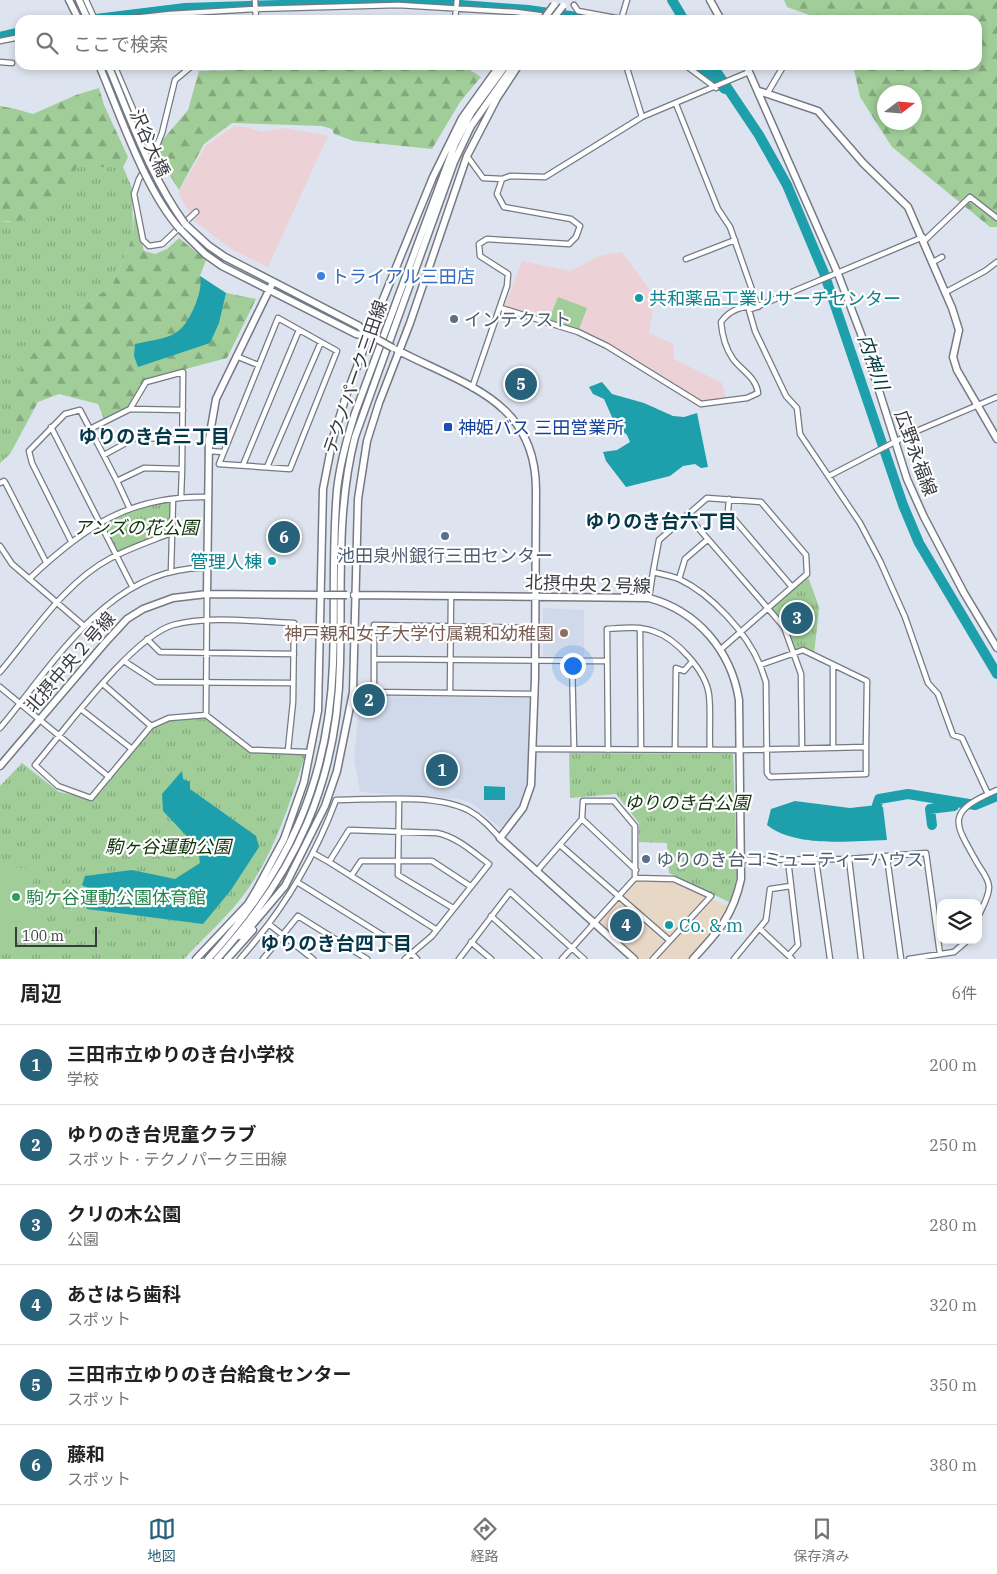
<!DOCTYPE html>
<html lang="ja">
<head>
<meta charset="utf-8">
<style>
  :root { --surface:#fff; --page:#f2f2f2; --text:#222; --muted:#767676; --line:#e0e0e0; --accent:#28617a }
  body { margin:0; font-family:"IBM Plex Serif","Noto Sans JP",serif; background:var(--page); color:var(--text) }
  .controls { position:absolute; right:15px; bottom:15px; display:grid; overflow:hidden; border-radius:10px; box-shadow:0 2px 8px #0003 }
  .controls button { width:45px; height:45px; display:grid; place-items:center; padding:0; border:0; border-bottom:1px solid var(--line); background:var(--surface); color:var(--text); font:25px sans-serif }
  .compass { position:absolute; left:877px; top:85px; width:45px; height:45px; border-radius:50%; background:var(--surface); box-shadow:0 2px 8px #0003; rotate:74deg }
  .scale { position:absolute; left:15px; bottom:12px; width:82px; box-sizing:border-box; padding-left:5px; border:2px solid #393b3f; border-top:0; font-size:14px; line-height:18px; white-space:nowrap; color:#393b3f; -webkit-text-stroke:4px #fff; paint-order:stroke }
  .you { position:absolute; left:572px; top:665px; width:18px; height:18px; margin:-12px; border:4px solid #fff; border-radius:50%; background:#1a73e8; box-shadow:0 0 0 8px #1a73e833 }
  .badge { display:grid; place-items:center; width:32px; height:32px; border-radius:50%; background:var(--accent); color:#fff; font-size:16px; font-weight:700 }
  .pin { position:absolute; translate:-50% -50%; border:2px solid #fff; box-shadow:0 1px 5px #0006 }
  .list { margin:0; padding:0; list-style:none }
  h2 { display:flex; justify-content:space-between; align-items:center; height:65px; margin:0; padding:0 20px; font-size:21px }
  h2 small { font-size:16px; font-weight:400; color:var(--muted) }
  .list li { display:grid; grid-template-columns:32px 1fr auto; gap:15px; align-items:center; box-sizing:border-box; height:80px; padding:0 20px; border-top:1px solid var(--line) }
  .list b { display:block; font-size:19px; white-space:nowrap }
  .list p { margin:0; font-size:16px; white-space:nowrap; color:var(--muted) }
  .list em { font-size:16px; font-style:normal; color:var(--muted) }
  .icon { flex:none; width:28px; height:28px; fill:none; stroke:currentColor; stroke-width:2; stroke-linecap:round; stroke-linejoin:round }
  .map { position:relative; flex:none; width:997px; height:959px; overflow:hidden }
  .search { position:absolute; background:var(--surface); box-shadow:0 2px 8px #0003; left:15px; right:15px; top:15px; height:55px; display:flex; align-items:center; gap:12px; box-sizing:border-box; padding:0 18px; border-radius:15px; color:var(--muted); font-size:19px }
  .sheet { height:545px; background:var(--surface) }
  nav { display:flex; justify-content:space-around; align-items:center; box-sizing:border-box; height:70px; border-top:1px solid var(--line); background:var(--surface); font-size:14px; color:var(--muted) }
  nav a { display:grid; justify-items:center; gap:2px }
  nav .on { color:var(--accent) }
  .map>svg:first-child { display:block }
</style>
</head>
<body>
<div class="map">
<svg width="997" height="959" viewBox="0 0 997 959">
  <defs>
    <pattern id="grass-tufts" width="24" height="20" patternUnits="userSpaceOnUse" patternTransform="scale(1.25)"><rect width="24" height="20" fill="#a0cd98"/><path d="M3 7l-1-3M5 7V3M7 7l1-3M15 17l-1-3M17 17v-4M19 17l1-3" fill="none" stroke="#83a87d"/></pattern>
    <pattern id="forest-firs" width="22" height="20" patternUnits="userSpaceOnUse" patternTransform="scale(1.25)"><rect width="22" height="20" fill="#a0cd98"/><path d="M5 1l3.5 6h-7zM16 11l3.5 6h-7z" fill="#83a87d"/></pattern>
  </defs>
  <rect width="100%" height="100%" fill="#dee4ef"/>
  <path fill="#e7d7c5" d="M636,882H672L730,907L721,921L688,959H639L598,922Z"/>
  <path fill="#ecd2d7" d="M234,126L247,127L261,132L285,128L328,136L268,267L231,249L194,221L178,193L206,145Z
    M622,252L655,297L649,333L673,344L674,359L722,383L727,401L701,404L578,332L504,308L522,261L571,271L599,256Z"/>
  <path fill="#d0d9ea" d="M543,608L584,610V657H543Z
    M360,696L529,698L527,781L518,809L500,828L473,804L460,799L360,792L354,758Z"/>
  <path fill="url(#grass-tufts)" d="M76,167H123L132,188L133,236L112,286L80,307L15,382L10,454L0,463V221L10,222Z
    M173,499L171,533L116,555L99,522L130,509Z
    M807,574L819,607L814,655L803,650L793,653L784,627L768,608Z
    M206,715L251,750L306,752C291,800 277,847 248,889C230,915 205,936 184,959H0V786L22,763L59,792L91,798L151,726L169,718Z
    M569,753L733,754L737,875L731,903L669,873L667,843L639,842V823L616,794L570,798Z"/>
  <path fill="url(#forest-firs)" fill-rule="evenodd" d="M784,0H997V227H990L892,147L860,97L853,65H977V20H823L787,7ZM884,92H914V122H884Z
    M250,65H462L481,77L460,102L432,149L354,141L334,134L332,129L322,126L232,123L204,144L179,190L154,150L188,110L199,71L240,70Z
    M99,88L104,105L128,157L123,167H76C75,172 76,181 73,186C61,208 24,224 0,221V106L16,109L33,114L76,95Z
    M134,213L144,251L155,254L167,249L179,238L206,260L200,276L226,293L256,299L227,358L144,380L128,407L104,419L98,404L59,394L38,402L10,454L14,382L33,354L80,307L112,286L133,236Z"/>
  <path fill="#a0cd98" d="M558,297L587,308L578,332L548,322Z
    M0,868H33L32,927H20V942L0,941Z"/>
  <path fill="#1da0ac" d="M200,276L226,293L219,323L210,343L138,367L134,356L135,344C170,336 181,340 196,303C199,294 202,286 200,276Z
    M602,382L612,394L644,403L673,416L684,417L697,413L708,467L701,468L695,464L683,466L670,476L626,487L606,461L603,452L617,450L630,442L627,435L615,424L604,399L593,394L589,387Z
    M182,771L183,779L190,782V789L256,836L259,847L231,890L203,924L87,909L84,901L98,896V893L82,885L85,876L132,870L175,879L200,863L198,848L163,811L162,794Z
    M484,786L505,787V800H484Z
    M795,801L850,808L877,805L883,807L887,840C851,841 796,848 767,825L771,809Z"/>
  <g fill="none" stroke-linecap="round" stroke-linejoin="round">
    <path stroke="#1da0ac" stroke-width="10" d="M672,0L684,20
      M88,20L185,8L407,1L528,10L598,20
      M0,37L20,32
      M694,65L725,89
      M712,65L759,135L787,185L824,273L903,505L919,543L997,674
      M877,805L879,799L908,794L975,805L997,796
      M932,825L930,809L954,806"/>
    <defs>
      <path id="street" d="M86,0L95,20
        M255,0L256,20
        M574,5L578,11L621,19
        M115,20L170,14L255,9L398,5L516,12L576,20
        M455,20L457,0
        M621,20L627,0
        M0,41L20,37
        M0,62L12,63
        M114,65L153,156
        M193,65L175,80L162,133L154,153L139,179L134,194L143,240L149,246L162,244L196,212
        M626,65L642,117
        M685,65L716,88
        M767,94L784,65
        M676,104L718,209L730,227L758,307
        M467,156L483,178L502,179
        M923,237L749,310L755,331L786,396L797,408L800,434L860,523L880,561L905,617L928,683L938,694L953,735L962,738L988,794
        M924,241L970,197L997,218
        M686,259L735,240
        M933,262L942,257
        M946,292L985,271L997,262
        M501,308L578,332L607,346L701,404L747,398L758,393C756,377 741,370 733,359C726,349 722,334 721,322C730,310 741,306 754,307
        M278,318L337,351L290,469L219,464Z
        M236,356L258,365
        M472,388L507,286L508,274L480,256L479,244L487,239L569,244L576,237L580,226L571,219L504,207L497,194L502,179L510,176L545,177L642,117L749,72
        M130,409L183,410
        M51,427L132,586
        M90,429L117,481
        M208,451L223,452
        M104,455L135,438L183,439
        M243,465L299,330
        M267,467L321,342
        M829,476L912,433L997,397
        M0,483L4,481L6,484L46,562
        M181,498L182,469
        M729,499L728,512L792,587
        M687,515L784,627L801,674L802,748
        M71,541L32,463L29,451L65,414L80,410L90,429L130,409L146,382L183,372L182,469L144,468L117,481L130,509
        M0,546L12,564L84,626
        M171,572L173,499
        M653,572L659,540L707,498L761,502L806,555L807,574L720,650
        M29,579C83,528 129,495 207,497
        M679,579L685,559L707,540
        M535,628L374,625V659L607,661
        M640,628L641,750
        M147,639L160,652L294,654
        M374,659V692L535,694
        M572,660L574,749
        M124,661L156,682L293,683
        M760,665L766,682L767,773L770,777L866,774V747
        M0,672C33,633 65,582 111,558C130,548 151,541 171,533
        M103,684L151,726
        M0,687L109,777
        M450,692L451,596
        M82,710L132,749
        M206,715L207,594
        M0,728C55,663 110,566 206,568
        M833,747V665
        M534,749L739,750L866,747L867,681L803,650L760,665C747,633 711,594 679,579C671,576 662,574 653,572L649,598
        M675,749L676,668L684,671L691,663
        M288,750L293,702L294,623C257,622 208,615 173,625C132,637 64,731 35,765L58,786L91,798L151,726L169,718L206,715L251,750L306,752
        M608,750L607,629C622,628 638,626 653,631C676,638 706,671 709,695C711,713 709,731 710,749
        M399,800L398,875L453,908
        M582,819L636,870
        M560,845L669,940
        M313,853L329,862L349,830L437,833C457,837 473,852 489,864L432,936L405,959
        M887,857L901,959
        M849,859L861,959
        M741,860L849,859L926,853L940,954
        M788,860L798,945L789,955
        M816,860L830,959
        M329,862L437,930
        M536,872L582,819L583,801H614L635,826V878L562,959
        M351,876L361,861H432L470,886
        M635,878L674,879L711,896L653,959
        M297,882L411,953L417,959
        M491,916L539,959
        M978,917C982,908 989,897 989,887C989,880 983,872 979,866C954,822 944,813 997,790
        M270,925L313,959
        M760,929L792,959
        M471,942L491,959
        M240,959C282,912 314,859 336,800C375,800 433,793 468,810C481,817 490,827 500,838
        M263,959L298,916L367,959
        M459,959L510,892L584,959
        M734,959L766,920L770,889L791,886
        M909,959L954,952L968,940"/>
      <path id="secondary" d="M69,0L79,20
        M79,0L88,20
        M710,0L721,20
        M746,65L838,274L861,334L907,479L924,517L964,593L997,648
        M759,91L818,111L863,163L908,207L952,308L959,330L953,357L957,370L997,439
        M185,224L209,246L225,257L359,326L369,336
        M180,229L205,254L222,266L356,334L371,337
        M397,350C464,385 536,400 536,490L535,678L531,785L523,808L500,838L634,959
        M207,594L209,439L216,399L273,282
        M354,595L649,598C697,611 731,650 739,700L741,879C733,916 718,932 693,959
        M0,766L104,644L127,619L143,609L173,598L207,594L324,595
        M240,936L247,931L285,886L325,806L337,771L353,692L358,499L367,441L379,403L410,323L467,156L497,98L518,66
        M196,959L248,904L257,889L284,839L304,782L318,711L323,489L333,438L347,393L377,314L433,177L462,118L500,65
        M208,959C287,873 329,782 333,664C335,606 332,548 337,490C340,463 347,438 355,413L455,144L471,113L506,65
        M217,959C296,872 338,781 340,663C342,587 336,510 355,437L454,162L471,126L514,65
        M227,959L253,930"/>
    </defs>
    <use href="#street" stroke="#747983" stroke-width="7"/>
    <use href="#secondary" stroke="#747983" stroke-width="9"/>
    <use href="#street" stroke="#fff" stroke-width="4.5"/>
    <use href="#secondary" stroke="#fff" stroke-width="6"/>
    <defs>
      <path id="secondary-bridge" d="M543,20L554,5
        M552,20L563,6
        M99,65C120,114 145,190 180,229
        M108,65C131,119 150,176 185,224
        M375,338L393,348
        M327,595H347"/>
    </defs>
    <use href="#secondary-bridge" stroke="#747983" stroke-width="9" stroke-linecap="butt"/>
    <use href="#secondary-bridge" stroke="#fff" stroke-width="6"/>
  </g>
  <circle fill="#3f7fe0" stroke="#fff" stroke-width="2" cx="321" cy="276" r="5"/>
  <g fill="#0f9aa8" stroke="#fff" stroke-width="2">
    <circle cx="639" cy="298" r="5"/>
    <circle cx="272" cy="561" r="5"/>
    <circle cx="669" cy="925" r="5"/>
  </g>
  <g fill="#5c6f8a" stroke="#fff" stroke-width="2">
    <circle cx="454" cy="319" r="5"/>
    <circle cx="445" cy="536" r="5"/>
    <circle cx="646" cy="859" r="5"/>
  </g>
  <rect fill="#1a4fb4" stroke="#fff" stroke-width="2" x="443" y="422" width="10" height="10" rx="2.5"/>
  <circle fill="#8d6e63" stroke="#fff" stroke-width="2" cx="564" cy="633" r="5"/>
  <circle fill="#2e9e5b" stroke="#fff" stroke-width="2" cx="16" cy="897" r="5"/>
  <g text-anchor="middle" dominant-baseline="central" stroke-width="4.5" stroke-linejoin="round" paint-order="stroke">
    <g font-size="18" fill="#393b3f" stroke="#fff">
      <text transform="translate(150 143) rotate(66)">沢谷大橋</text>
      <text transform="translate(355 377) rotate(-71)">テクノパーク三田線</text>
      <text transform="translate(916 453) rotate(70)">広野永福線</text>
      <text transform="translate(588 584) rotate(2)">北摂中央２号線</text>
      <text transform="translate(70 662) rotate(-49)">北摂中央２号線</text>
    </g>
    <g font-size="18" fill="#366cbe" stroke="#fff" text-anchor="start">
      <text x="331" y="276">トライアル三田店</text>
    </g>
    <g font-size="18" fill="#0d838f" stroke="#fff" text-anchor="start">
      <text x="649" y="298">共和薬品工業リサーチセンター</text>
      <text x="262" y="561" text-anchor="end">管理人棟</text>
      <text x="679" y="925">Co. &amp; m</text>
    </g>
    <g font-size="18" fill="#4e5e75" stroke="#fff" text-anchor="start">
      <text x="464" y="319">インテクスト</text>
      <text x="445" y="555" text-anchor="middle">池田泉州銀行三田センター</text>
      <text x="656" y="859">ゆりのき台コミュニティーハウス</text>
    </g>
    <g font-size="18" fill="#164399" stroke="#fff" text-anchor="start">
      <text x="458" y="427">神姫バス 三田営業所</text>
    </g>
    <g font-size="18" font-style="italic" fill="#10350b" stroke="#fff">
      <text x="136" y="527">アンズの花公園</text>
      <text x="687" y="802">ゆりのき台公園</text>
      <text x="168" y="846">駒ヶ谷運動公園</text>
    </g>
    <g font-size="18" fill="#785e54" stroke="#fff" text-anchor="end">
      <text x="554" y="633">神戸親和女子大学付属親和幼稚園</text>
    </g>
    <g font-size="18" fill="#27864d" stroke="#fff" text-anchor="start">
      <text x="26" y="897">駒ケ谷運動公園体育館</text>
    </g>
    <g font-size="19" font-style="italic" fill="#00393e" stroke="#fff">
      <text transform="translate(874 362) rotate(71)">内神川</text>
    </g>
    <g font-size="19" font-weight="bold" fill="#04374a" stroke="#fff">
      <text x="154" y="436">ゆりのき台三丁目</text>
      <text x="661" y="521">ゆりのき台六丁目</text>
      <text x="336" y="943">ゆりのき台四丁目</text>
    </g>
  </g>
</svg>
<div class="controls">
<button><svg class="icon" aria-label="layers" viewBox="0 0 24 24"><path d="M12 4l9 5-9 5-9-5zM3 14l9 5 9-5"/></svg></button>
</div>
<svg class="compass" viewBox="-18 -18 36 36"><path d="M0-13l5 13h-10z" fill="#e53935"/><path d="M0 13l5-13h-10z" fill="#767676"/></svg>
<div class="scale">100 m</div>
<div class="you"></div>
<div class="pin badge" style="left:442px;top:770px">1</div>
<div class="pin badge" style="left:369px;top:700px">2</div>
<div class="pin badge" style="left:797px;top:618px">3</div>
<div class="pin badge" style="left:626px;top:925px">4</div>
<div class="pin badge" style="left:521px;top:384px">5</div>
<div class="pin badge" style="left:284px;top:537px">6</div>
<div class="search"><svg class="icon" aria-label="search" viewBox="0 0 24 24"><circle cx="10" cy="10" r="6"/><path d="M15 15l6 6"/></svg>ここで検索</div>
</div>
<section class="sheet">
<h2>周辺<small>6件</small></h2>
<ul class="list">
<li><span class="badge">1</span><div><b>三田市立ゆりのき台小学校</b><p>学校</p></div><em>200 m</em></li>
<li><span class="badge">2</span><div><b>ゆりのき台児童クラブ</b><p>スポット · テクノパーク三田線</p></div><em>250 m</em></li>
<li><span class="badge">3</span><div><b>クリの木公園</b><p>公園</p></div><em>280 m</em></li>
<li><span class="badge">4</span><div><b>あさはら歯科</b><p>スポット</p></div><em>320 m</em></li>
<li><span class="badge">5</span><div><b>三田市立ゆりのき台給食センター</b><p>スポット</p></div><em>350 m</em></li>
<li><span class="badge">6</span><div><b>藤和</b><p>スポット</p></div><em>380 m</em></li>
</ul>
</section>
<nav>
<a class="on"><svg class="icon" aria-label="map" viewBox="0 0 24 24"><path d="M3 6l6-2 6 2 6-2v14l-6 2-6-2-6 2zM9 4v14M15 6v14"/></svg>地図</a>
<a><svg class="icon" aria-label="directions" viewBox="0 0 24 24"><path d="M12 3l9 9-9 9-9-9zM9 14v-3h6M13 9l2 2-2 2"/></svg>経路</a>
<a><svg class="icon" aria-label="saved" viewBox="0 0 24 24"><path d="M7 4h10v16l-5-4-5 4z"/></svg>保存済み</a>
</nav>
</body>
</html>
